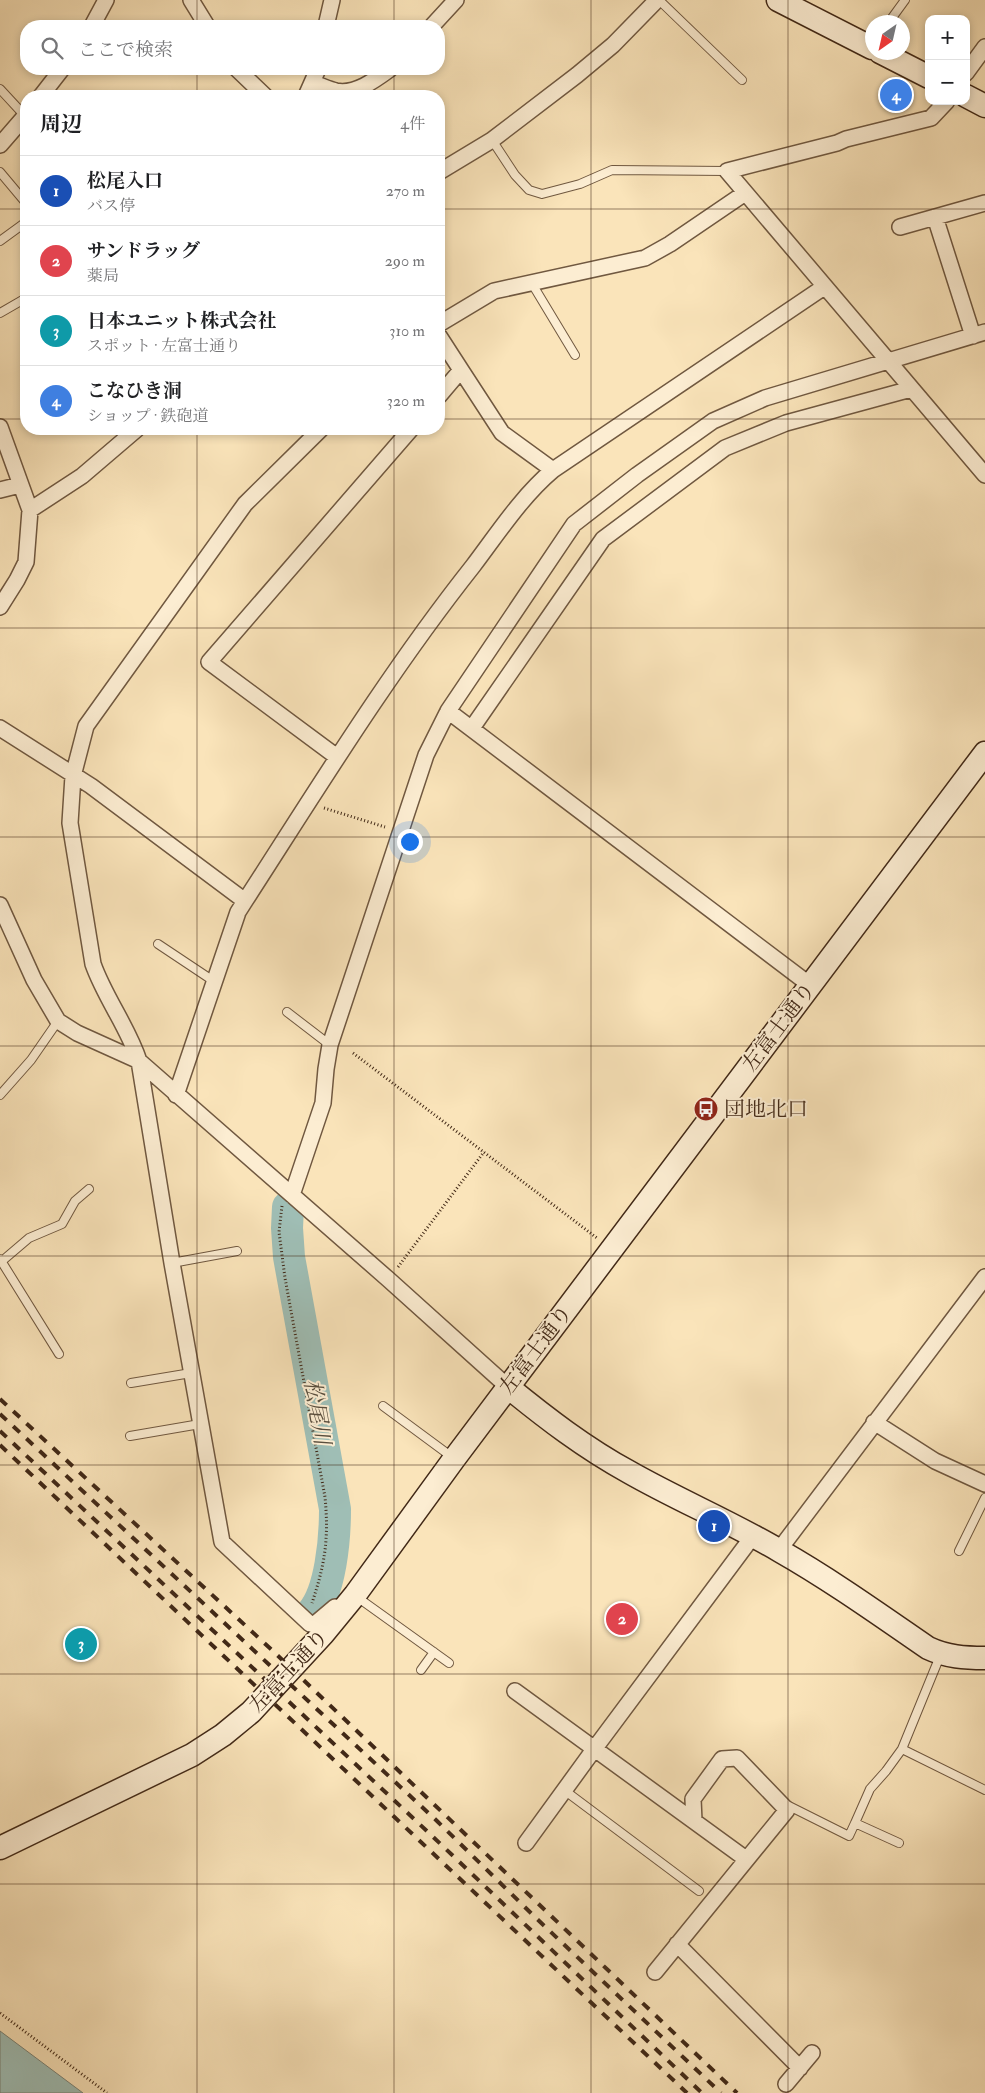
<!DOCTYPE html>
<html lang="ja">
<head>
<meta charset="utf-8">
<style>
  :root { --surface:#fff; --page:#f2f2f2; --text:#202124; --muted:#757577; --line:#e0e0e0; --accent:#7c3aed }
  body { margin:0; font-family:"IM FELL Double Pica","Noto Serif JP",serif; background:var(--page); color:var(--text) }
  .controls { position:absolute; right:15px; top:15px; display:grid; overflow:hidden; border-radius:10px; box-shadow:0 2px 8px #0003 }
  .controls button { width:45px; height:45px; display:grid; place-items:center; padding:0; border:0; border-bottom:1px solid var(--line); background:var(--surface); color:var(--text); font:25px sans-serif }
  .compass { position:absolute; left:865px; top:15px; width:45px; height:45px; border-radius:50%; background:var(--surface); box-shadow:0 2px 8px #0003; rotate:214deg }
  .you { position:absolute; left:409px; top:841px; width:18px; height:18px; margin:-12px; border:4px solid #fff; border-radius:50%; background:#1a73e8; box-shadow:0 0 0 8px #1a73e833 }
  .badge { display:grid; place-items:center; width:32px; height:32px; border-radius:50%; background:var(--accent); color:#fff; font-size:16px; font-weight:700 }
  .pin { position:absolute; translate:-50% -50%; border:2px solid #fff; box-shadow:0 1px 5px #0006 }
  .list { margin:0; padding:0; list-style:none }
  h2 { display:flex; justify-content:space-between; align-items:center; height:65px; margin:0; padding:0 20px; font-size:21px }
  h2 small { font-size:16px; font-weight:400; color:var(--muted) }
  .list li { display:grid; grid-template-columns:32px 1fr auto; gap:15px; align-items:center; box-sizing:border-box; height:70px; padding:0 20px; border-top:1px solid var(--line) }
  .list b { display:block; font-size:19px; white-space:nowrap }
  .list p { margin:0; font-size:16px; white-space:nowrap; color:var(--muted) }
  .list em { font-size:16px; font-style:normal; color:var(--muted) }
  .icon { flex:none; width:28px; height:28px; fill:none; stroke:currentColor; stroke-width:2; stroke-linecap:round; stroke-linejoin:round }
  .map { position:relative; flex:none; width:985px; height:2093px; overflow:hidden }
  .search { position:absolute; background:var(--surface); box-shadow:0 2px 8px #0003; left:20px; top:20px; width:425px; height:55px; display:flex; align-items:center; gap:12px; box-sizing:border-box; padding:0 18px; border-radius:20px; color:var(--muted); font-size:19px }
  .panel { position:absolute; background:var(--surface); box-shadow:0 2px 8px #0003; left:20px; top:90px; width:425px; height:345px; border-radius:20px }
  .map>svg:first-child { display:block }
</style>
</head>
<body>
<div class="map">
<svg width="985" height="2093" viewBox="0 0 985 2093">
  <rect width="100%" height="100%" fill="#fae4ba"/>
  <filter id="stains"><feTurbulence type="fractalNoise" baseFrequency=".004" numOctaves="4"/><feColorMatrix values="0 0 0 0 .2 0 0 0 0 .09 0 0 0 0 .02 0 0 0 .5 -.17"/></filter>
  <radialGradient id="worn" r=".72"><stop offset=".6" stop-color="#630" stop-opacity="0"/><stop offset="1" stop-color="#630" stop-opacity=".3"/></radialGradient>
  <path fill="#9fbeb5" stroke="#7a8276" d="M0,2031L83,2093H0Z"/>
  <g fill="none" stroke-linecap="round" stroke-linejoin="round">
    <path stroke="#9fbeb5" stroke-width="32" d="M288,1207L287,1228L289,1257L335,1509C335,1538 331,1592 311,1614"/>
    <defs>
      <path id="lane" d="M659,0L742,80
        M889,22L905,0
        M0,89L25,116
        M492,140L515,175L529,190L542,194L580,184L612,170L727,171
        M0,172L26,203
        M0,241L26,222
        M531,282L575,355
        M0,313L26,298
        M158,944L215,982
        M287,1012L330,1045
        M0,1095L31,1060L58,1021
        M0,1259L59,1354
        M2,1261L29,1238L62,1224L75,1201L89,1189
        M172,1263L237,1251
        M131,1383L191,1373
        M383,1406L452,1457
        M130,1436L200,1424
        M959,1551L985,1498
        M357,1597L449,1663
        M940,1656L902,1749L985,1790
        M421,1670L434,1652
        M564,1790L699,1891
        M787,1810L789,1806L849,1836L855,1823
        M899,1843L855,1823L870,1789L886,1771L902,1749"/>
      <path id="street" d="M191,0L207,26
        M92,26L106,0
        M326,26L332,0
        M432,26L456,0
        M237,69L265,96
        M966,73L985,47
        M313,83C320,85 328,89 336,91C355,95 375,80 390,69
        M41,96L62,69
        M306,96L318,69
        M947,101L931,118L846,139L837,143L727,171L985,475
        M0,145L26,115
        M439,172L492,140L577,75L613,45L657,0
        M935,217L973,336
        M900,227L985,203
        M439,324L494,291L645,258L670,244L745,193
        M439,336L461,370
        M439,396L461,370L502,433L553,470
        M0,427L30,510L26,562L17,580L0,607
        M321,429L245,504L86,726L73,776L70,823L93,964C105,998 128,1027 139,1061L172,1263L222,1542L310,1624L316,1623L335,1607
        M0,490L20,485
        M30,510L82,476L137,429
        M448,711L810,985
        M0,728L91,786L245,901
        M472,728L603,539L725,448L786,423L911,389
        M337,757L209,662L411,429
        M0,905L34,980L58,1021L77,1033L139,1061L388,1279L508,1387
        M176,1095L238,912L245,901C318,788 389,672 473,566C498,533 522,496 553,470L824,287
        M292,1195L323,1103L326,1069L330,1045L426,755L448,711L574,524L637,475L713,421L765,398L985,332
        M874,1422L935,1461L985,1484
        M779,1550L985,1277
        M515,1691L746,1859
        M526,1843L595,1748L753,1536
        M677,1944L800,2068
        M655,1972L787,1810L737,1758L722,1759L693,1799L694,1821
        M786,2084L812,2053"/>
      <path id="secondary" d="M778,0L872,48
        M880,52L929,77
        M966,96L985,106
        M508,1387C546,1418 585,1448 629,1472C678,1500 731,1522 780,1551C831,1580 880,1615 928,1648C947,1657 965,1658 985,1658
        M0,1848L192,1755L223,1735L251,1712L323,1634L355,1595L454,1459L985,753"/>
    </defs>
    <use href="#lane" stroke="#705840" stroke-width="10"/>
    <use href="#street" stroke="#705840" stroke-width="18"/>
    <use href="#secondary" stroke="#422917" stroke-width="25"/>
    <path stroke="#422917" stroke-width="3" stroke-dasharray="1 2.5" stroke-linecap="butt" d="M324,808L385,827
      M353,1053L597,1238
      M282,1206L279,1232L285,1278L325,1497C329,1539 325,1564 312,1603
      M398,1267L484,1152
      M0,2013L107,2093"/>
    <use href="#lane" stroke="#fcedd2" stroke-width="8"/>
    <use href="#street" stroke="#fcedd2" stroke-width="15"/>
    <use href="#secondary" stroke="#fcedd2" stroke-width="22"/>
    <path stroke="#422917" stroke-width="4" stroke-dasharray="9 9" stroke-linecap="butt" d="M0,1399L274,1652L737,2093
      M0,1414L437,1821L536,1918L721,2093
      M0,1431L429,1833L702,2093
      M0,1445L687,2093"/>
  </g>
  <path fill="none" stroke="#422917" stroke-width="1" stroke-opacity="0.55" d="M197,0V26M394,0V26M591,0V2093M788,0V2093M197,69V96M394,69V96M0,209H26M439,209H985M0,419H26M439,419H985M197,429V2093M394,429V2093M0,628H985M0,837H985M0,1046H985M0,1256H985M0,1465H985M0,1674H985M0,1884H985"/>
  <defs>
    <symbol id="bus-disc" viewBox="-11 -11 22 22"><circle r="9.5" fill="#8f2418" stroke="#fcedd2"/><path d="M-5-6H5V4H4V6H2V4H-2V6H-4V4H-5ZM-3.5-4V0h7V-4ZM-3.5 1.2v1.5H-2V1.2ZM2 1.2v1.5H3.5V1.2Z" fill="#fff"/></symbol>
  </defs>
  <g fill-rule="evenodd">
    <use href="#bus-disc" x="692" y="1095" width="28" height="28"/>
  </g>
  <g text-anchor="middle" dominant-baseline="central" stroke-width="4" stroke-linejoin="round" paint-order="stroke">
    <g font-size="21" fill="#422917" stroke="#fcedd2">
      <text transform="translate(779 1027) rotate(-53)">左富士通り</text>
      <text transform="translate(536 1350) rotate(-53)">左富士通り</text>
      <text transform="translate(289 1671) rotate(-47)">左富士通り</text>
    </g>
    <g font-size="21" fill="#422917" stroke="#fcedd2" text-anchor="start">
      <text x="724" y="1109">団地北口</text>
    </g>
    <g font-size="22" font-style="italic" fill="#594e3e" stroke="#fcedd2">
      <text transform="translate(317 1412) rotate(80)">松尾川</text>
    </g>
  </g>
  <rect width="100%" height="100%" filter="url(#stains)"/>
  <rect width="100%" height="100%" fill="url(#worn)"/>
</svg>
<div class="controls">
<button>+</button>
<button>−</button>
</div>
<svg class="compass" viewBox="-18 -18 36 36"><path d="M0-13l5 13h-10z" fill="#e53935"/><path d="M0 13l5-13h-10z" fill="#757577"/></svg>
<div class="you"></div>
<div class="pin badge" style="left:714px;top:1526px;background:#1a4fb4">1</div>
<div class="pin badge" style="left:622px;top:1619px;background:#e0444e">2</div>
<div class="pin badge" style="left:81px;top:1644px;background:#0f9aa8">3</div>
<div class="pin badge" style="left:896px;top:95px;background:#3f7fe0">4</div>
<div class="search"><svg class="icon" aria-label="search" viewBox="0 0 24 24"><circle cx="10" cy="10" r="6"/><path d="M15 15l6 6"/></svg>ここで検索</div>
<section class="panel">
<h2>周辺<small>4件</small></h2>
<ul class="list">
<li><span class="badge" style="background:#1a4fb4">1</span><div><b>松尾入口</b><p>バス停</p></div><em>270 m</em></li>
<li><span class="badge" style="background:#e0444e">2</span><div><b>サンドラッグ</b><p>薬局</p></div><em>290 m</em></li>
<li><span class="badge" style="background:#0f9aa8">3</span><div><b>日本ユニット株式会社</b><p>スポット · 左富士通り</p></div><em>310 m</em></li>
<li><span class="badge" style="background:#3f7fe0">4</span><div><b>こなひき洞</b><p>ショップ · 鉄砲道</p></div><em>320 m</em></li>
</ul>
</section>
</div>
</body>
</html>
